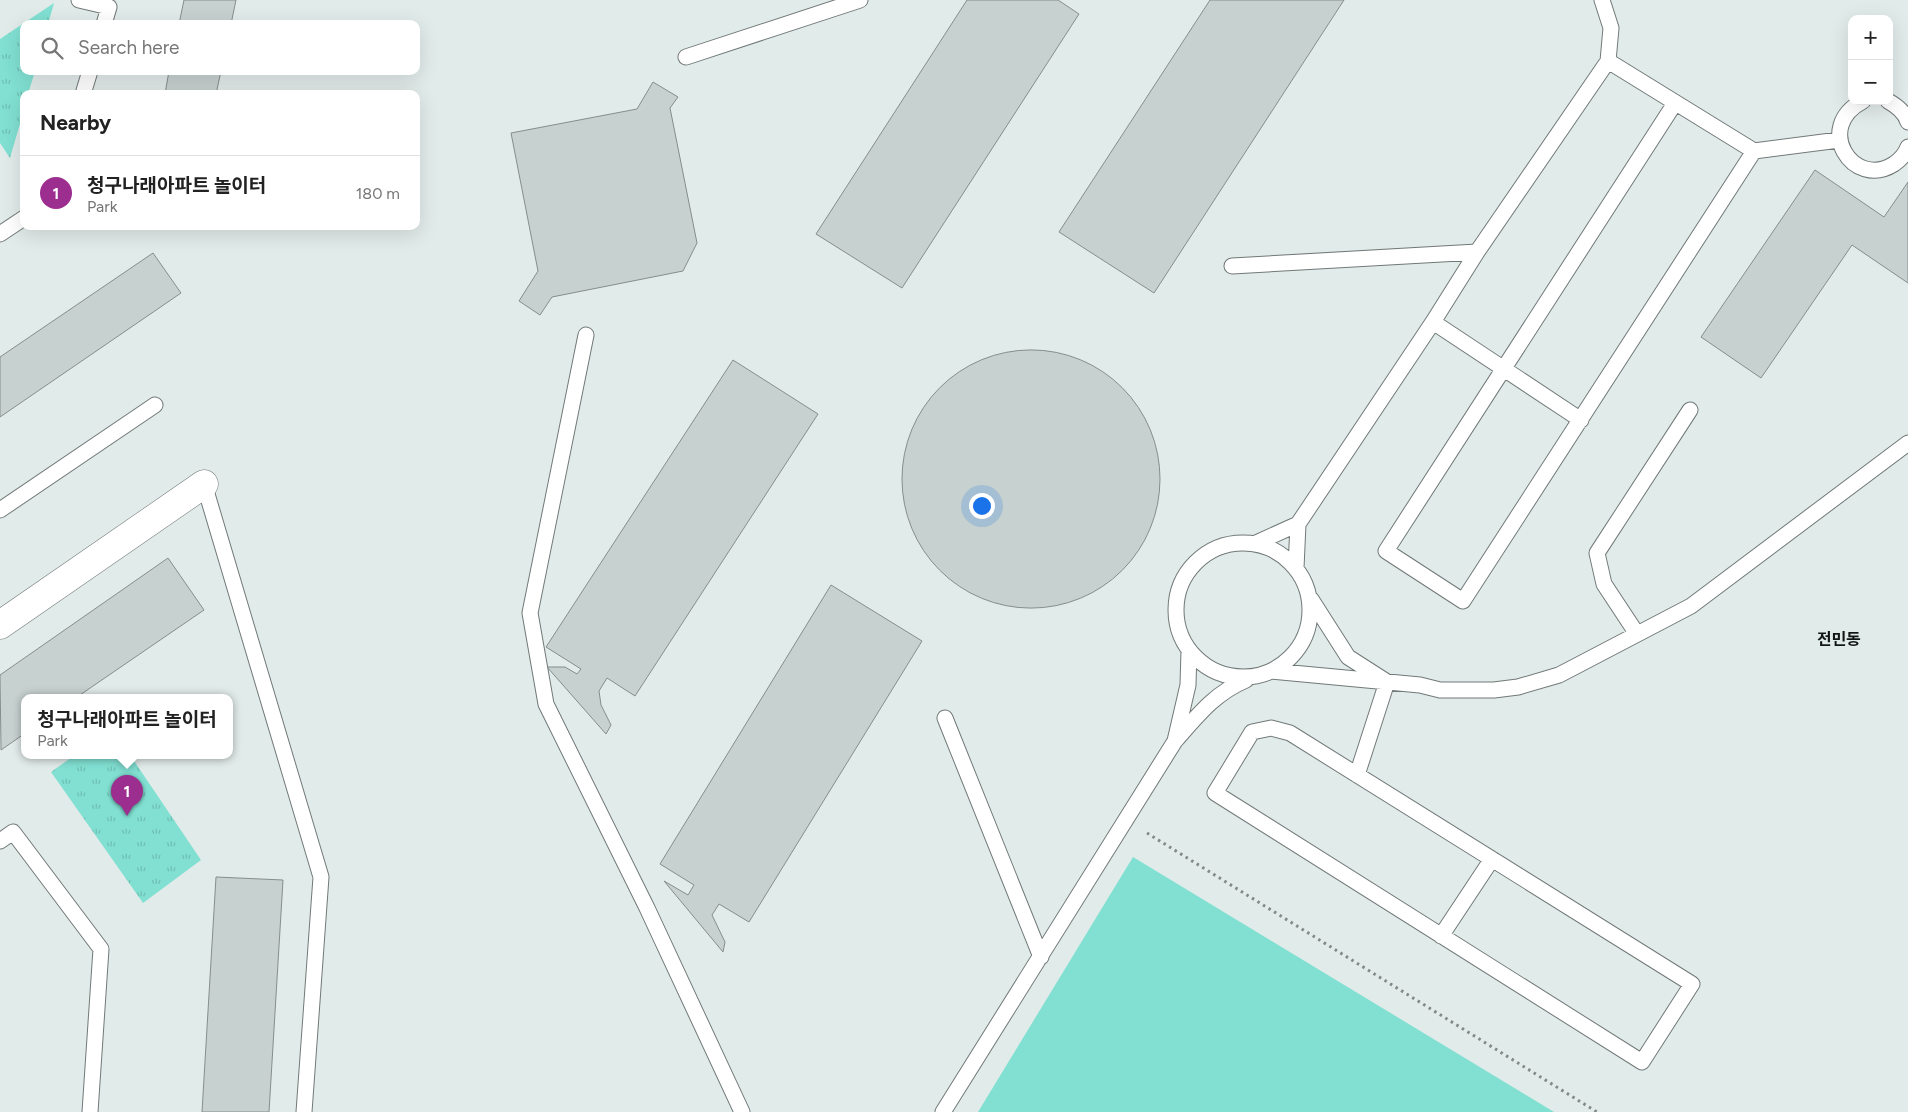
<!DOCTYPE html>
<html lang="en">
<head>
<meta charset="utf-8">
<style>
  :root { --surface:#fff; --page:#f2f2f2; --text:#222; --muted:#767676; --line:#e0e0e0; --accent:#9b2e8e }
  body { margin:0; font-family:Figtree,"Noto Sans KR",sans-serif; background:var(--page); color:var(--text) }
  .controls { position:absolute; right:15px; top:15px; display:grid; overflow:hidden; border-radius:10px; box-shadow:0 5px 20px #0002 }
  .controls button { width:45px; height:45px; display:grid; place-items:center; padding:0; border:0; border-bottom:1px solid var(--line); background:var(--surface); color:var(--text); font:25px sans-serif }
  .you { position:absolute; left:981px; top:505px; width:18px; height:18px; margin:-12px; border:4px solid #fff; border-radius:50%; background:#1a73e8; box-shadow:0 0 0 8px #1a73e833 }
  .badge { display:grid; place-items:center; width:32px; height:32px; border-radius:50%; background:var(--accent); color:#fff; font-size:16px; font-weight:700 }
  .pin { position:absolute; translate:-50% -41px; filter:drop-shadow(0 1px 2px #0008) }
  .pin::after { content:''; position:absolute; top:26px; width:18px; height:15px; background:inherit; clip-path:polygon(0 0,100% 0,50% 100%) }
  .popup { position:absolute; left:21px; top:694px; width:212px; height:65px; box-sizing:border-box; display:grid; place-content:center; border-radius:10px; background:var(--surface); filter:drop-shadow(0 1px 4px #0005); font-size:16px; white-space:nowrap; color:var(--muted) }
  .popup b { font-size:19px; color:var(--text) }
  .popup::after { content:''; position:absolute; left:50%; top:100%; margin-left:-10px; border:10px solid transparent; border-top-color:var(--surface) }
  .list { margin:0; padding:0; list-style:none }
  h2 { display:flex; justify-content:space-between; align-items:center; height:65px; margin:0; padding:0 20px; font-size:21px }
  h2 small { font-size:16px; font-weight:400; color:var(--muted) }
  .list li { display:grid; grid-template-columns:32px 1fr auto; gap:15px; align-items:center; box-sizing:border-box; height:75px; padding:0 20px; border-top:1px solid var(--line) }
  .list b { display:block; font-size:19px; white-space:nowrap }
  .list p { margin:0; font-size:16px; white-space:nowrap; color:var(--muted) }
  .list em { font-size:16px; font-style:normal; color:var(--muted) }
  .icon { flex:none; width:28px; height:28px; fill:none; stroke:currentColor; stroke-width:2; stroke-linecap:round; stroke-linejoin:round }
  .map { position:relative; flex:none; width:1908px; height:1112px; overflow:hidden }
  .search { position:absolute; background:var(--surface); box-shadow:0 5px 20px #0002; left:20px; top:20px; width:400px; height:55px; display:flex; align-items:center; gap:12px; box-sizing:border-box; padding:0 18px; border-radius:10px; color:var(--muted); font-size:19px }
  .panel { position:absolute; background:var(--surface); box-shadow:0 5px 20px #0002; left:20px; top:90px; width:400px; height:140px; border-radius:10px }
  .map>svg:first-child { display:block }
</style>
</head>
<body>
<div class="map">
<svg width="1908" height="1112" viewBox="0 0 1908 1112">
  <defs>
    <pattern id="park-tufts" width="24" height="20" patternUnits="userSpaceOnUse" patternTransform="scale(1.25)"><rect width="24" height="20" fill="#81e0d2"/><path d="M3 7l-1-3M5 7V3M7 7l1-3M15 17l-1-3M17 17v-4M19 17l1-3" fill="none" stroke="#6fbfb4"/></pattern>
  </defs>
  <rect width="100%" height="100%" fill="#e1ebe9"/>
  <path fill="#81e0d2" d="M1133,857L1554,1112H978Z"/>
  <path fill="url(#park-tufts)" d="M54,3L48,24H24V71H35L28,94H24V110L10,158L0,143V39Z
    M75,755H130L201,860L143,903L51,772Z"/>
  <path fill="#c7d1cf" stroke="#858e8c" d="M184,0H236L231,24H179Z
    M967,0H1058L1079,14L902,288L816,234Z
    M1210,0H1344L1154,293L1059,232Z
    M169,71H221L216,94H165Z
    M653,82L678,97L670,108L697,243L683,271L552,297L540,315L519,301L538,271L511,133L637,109Z
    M1815,170L1884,217L1908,182V283L1852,245L1761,378L1701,337Z
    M153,253L181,293L0,417V357Z
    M902 479a129 129 0 1 1 258 0a129 129 0 1 1-258 0Z
    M733,360L818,414L635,696L607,678L599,691L601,705L611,725L606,734L547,667H565L577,674L581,669L546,647Z
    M168,558L204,610L77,697H24V734L1,750L0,675Z
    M831,585L922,641L749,922L719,904L712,915L725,942L723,952L664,881L688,895L694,885L660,864Z
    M216,877L283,880L269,1112H202Z"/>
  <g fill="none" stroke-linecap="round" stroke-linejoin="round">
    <defs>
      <path id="service" d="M79,0L109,7L104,24
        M686,57L860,0
        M1608,61L1754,151L1839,140
        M83,94L90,71
        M1863,101C1813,127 1853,190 1894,164C1900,160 1905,155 1908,147
        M1888,101C1897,106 1905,112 1908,122
        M1675,103L1386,551L1463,601L1754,151
        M0,234L24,218
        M1232,266L1477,252
        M1433,322L1581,420
        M586,335L530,613L546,704L647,908L742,1112
        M204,484L321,877L304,1112
        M0,510L155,405
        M1176 610a67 67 0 1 1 134 0a67 67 0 1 1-134 0Z
        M1256,543L1298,524L1433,322L1477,252L1608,61L1611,28L1602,0
        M1296,568L1298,524
        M1311,599L1348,657L1387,682L1357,775
        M1637,634L1604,584L1597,553L1690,410
        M1271,671L1420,685L1440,690H1494L1518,687L1559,675L1582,663L1691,606L1908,443
        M945,718L1041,957
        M1271,728L1290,733L1692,984L1642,1062L1215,793L1252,732Z
        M1176,740C1198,715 1215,693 1246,680
        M0,841L13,832L101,949L90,1112
        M1441,936L1492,859
        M943,1112L1175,741L1188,685L1189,650"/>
      <path id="minor" d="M0,625L204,484"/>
    </defs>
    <use href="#service" stroke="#717978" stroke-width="17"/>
    <use href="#minor" stroke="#717978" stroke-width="29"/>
    <path stroke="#828988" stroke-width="3" stroke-dasharray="2.5 4" stroke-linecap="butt" d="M1147,833L1597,1112"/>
    <use href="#service" stroke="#fff" stroke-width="15"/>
    <use href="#minor" stroke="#fff" stroke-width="28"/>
  </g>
  <g text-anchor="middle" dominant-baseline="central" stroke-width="5" stroke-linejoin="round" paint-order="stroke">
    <g font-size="16" font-weight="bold" fill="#131616" stroke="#e1ebe9">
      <text x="1839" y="639">전민동</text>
    </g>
  </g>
</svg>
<div class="controls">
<button>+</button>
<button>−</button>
</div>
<div class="you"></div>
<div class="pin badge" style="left:127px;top:816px">1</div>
<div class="popup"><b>청구나래아파트 놀이터</b>Park</div>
<div class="search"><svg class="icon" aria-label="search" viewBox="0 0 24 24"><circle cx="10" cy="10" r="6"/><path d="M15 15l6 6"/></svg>Search here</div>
<section class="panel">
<h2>Nearby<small></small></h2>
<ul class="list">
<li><span class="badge">1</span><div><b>청구나래아파트 놀이터</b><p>Park</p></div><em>180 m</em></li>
</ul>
</section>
</div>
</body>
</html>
